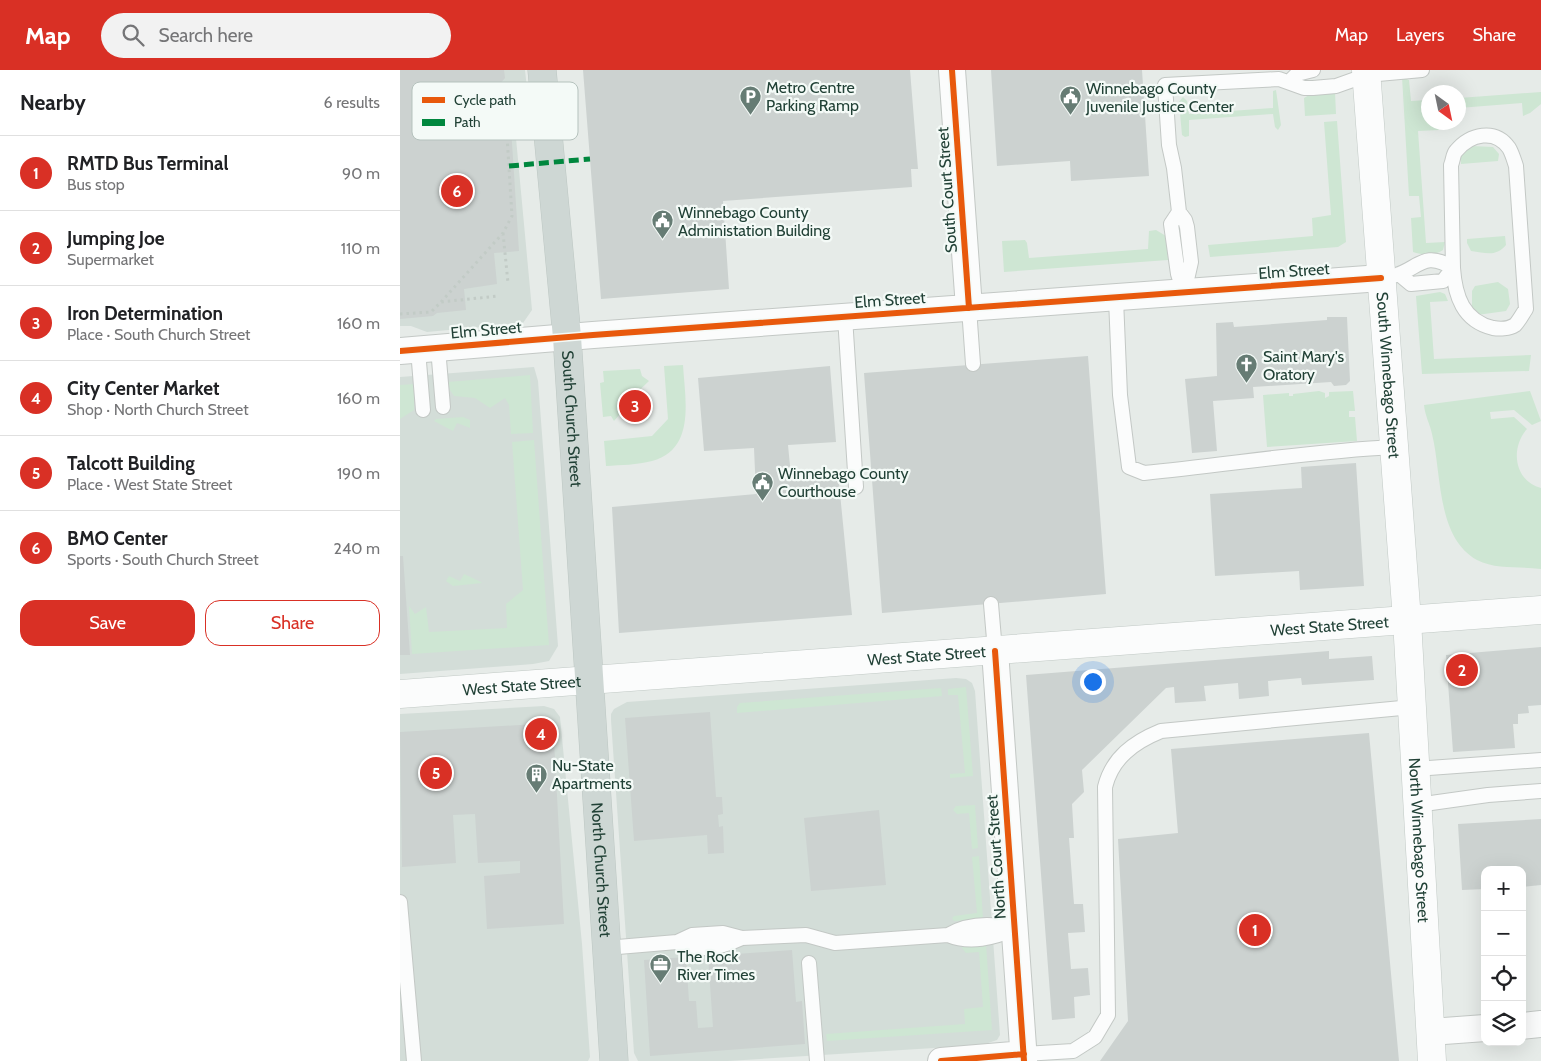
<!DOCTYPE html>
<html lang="en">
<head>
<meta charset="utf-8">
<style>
  :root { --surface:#fff; --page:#f2f2f2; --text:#202124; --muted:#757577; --line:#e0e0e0; --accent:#d93025 }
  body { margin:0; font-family:Cabin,sans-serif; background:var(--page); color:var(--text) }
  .controls { position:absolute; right:15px; bottom:15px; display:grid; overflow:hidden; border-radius:10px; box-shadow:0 5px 20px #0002 }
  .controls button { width:45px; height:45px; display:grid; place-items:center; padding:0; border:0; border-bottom:1px solid var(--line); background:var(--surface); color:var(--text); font:25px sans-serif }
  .compass { position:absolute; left:1021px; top:15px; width:45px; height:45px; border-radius:50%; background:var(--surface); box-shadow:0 5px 20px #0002; rotate:147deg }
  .you { position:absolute; left:692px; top:611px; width:18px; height:18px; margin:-12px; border:4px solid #fff; border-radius:50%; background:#1a73e8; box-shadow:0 0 0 8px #1a73e833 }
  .badge { display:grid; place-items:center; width:32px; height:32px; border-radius:50%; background:var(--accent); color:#fff; font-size:16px; font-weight:700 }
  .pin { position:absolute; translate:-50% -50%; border:2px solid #fff; box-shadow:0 1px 5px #0006 }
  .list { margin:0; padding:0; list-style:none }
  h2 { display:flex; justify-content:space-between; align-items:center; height:65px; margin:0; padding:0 20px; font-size:21px }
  h2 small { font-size:16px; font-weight:400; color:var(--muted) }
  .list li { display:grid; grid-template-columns:32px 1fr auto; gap:15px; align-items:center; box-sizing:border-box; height:75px; padding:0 20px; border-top:1px solid var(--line) }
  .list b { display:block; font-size:19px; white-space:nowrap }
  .list p { margin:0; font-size:16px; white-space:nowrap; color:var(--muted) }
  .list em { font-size:16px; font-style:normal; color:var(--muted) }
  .actions { display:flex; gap:10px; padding:15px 20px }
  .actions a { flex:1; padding:11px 0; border:1px solid var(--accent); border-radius:15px; text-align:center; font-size:18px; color:var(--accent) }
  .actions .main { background:var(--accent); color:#fff }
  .icon { flex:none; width:28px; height:28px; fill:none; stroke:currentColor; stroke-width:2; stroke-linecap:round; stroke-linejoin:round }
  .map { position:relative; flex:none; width:1141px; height:991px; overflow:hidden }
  header { display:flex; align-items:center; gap:30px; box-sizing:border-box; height:70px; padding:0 25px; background:var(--accent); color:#fff }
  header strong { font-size:24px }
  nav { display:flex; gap:28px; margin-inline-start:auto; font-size:18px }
  .search { width:350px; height:45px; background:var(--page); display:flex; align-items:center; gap:12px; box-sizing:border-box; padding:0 18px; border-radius:28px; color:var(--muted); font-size:19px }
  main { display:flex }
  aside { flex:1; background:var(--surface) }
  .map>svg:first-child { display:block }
</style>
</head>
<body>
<header>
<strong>Map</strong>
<div class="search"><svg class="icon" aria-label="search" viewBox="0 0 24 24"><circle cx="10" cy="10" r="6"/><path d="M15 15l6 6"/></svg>Search here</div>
<nav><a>Map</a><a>Layers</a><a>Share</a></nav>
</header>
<main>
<aside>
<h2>Nearby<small>6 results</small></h2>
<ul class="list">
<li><span class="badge">1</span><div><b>RMTD Bus Terminal</b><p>Bus stop</p></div><em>90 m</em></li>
<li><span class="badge">2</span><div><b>Jumping Joe</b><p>Supermarket</p></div><em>110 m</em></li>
<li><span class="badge">3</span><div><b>Iron Determination</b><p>Place · South Church Street</p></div><em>160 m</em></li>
<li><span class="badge">4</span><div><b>City Center Market</b><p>Shop · North Church Street</p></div><em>160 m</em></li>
<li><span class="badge">5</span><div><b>Talcott Building</b><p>Place · West State Street</p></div><em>190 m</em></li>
<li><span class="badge">6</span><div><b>BMO Center</b><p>Sports · South Church Street</p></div><em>240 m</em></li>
</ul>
<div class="actions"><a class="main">Save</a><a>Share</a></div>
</aside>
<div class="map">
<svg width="1141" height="991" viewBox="0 0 1141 991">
  <rect width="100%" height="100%" fill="#e6ebe8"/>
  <path fill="#d3ddd8" d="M0,0H125L127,19L113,36L132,240L123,253L27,262L11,256H0Z
    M134,297L138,311L158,576L149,591L133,594L0,604V307Z
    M556,608L566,609L572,613L575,621L600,965L597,970L582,975L328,991H238L234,983L211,650V644L214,639L227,632Z
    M144,636L154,639L160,647L182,874L190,987L188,991H0V644Z"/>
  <path fill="#cee6d3" d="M1002,7L1009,10L1011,31L1028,30V52L1039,53V60L1018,61L1026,173L1045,172L1043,180C1035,186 1022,185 1013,182L1011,148L1021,147L1019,126H1009Z
    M876,20L881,55L878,60L875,57L873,44L789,50V66L785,67L782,65L779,32L783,27L787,31L789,44L873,38V21Z
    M935,22L936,44L905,46L904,28L909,25Z
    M1141,22V34L1130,43L1123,46L1122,33L1059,38V28Z
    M937,51L946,172L938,177L810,187L808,175L913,166L912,148L931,145L924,52Z
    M1072,76L1093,77L1099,84L1098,91L1061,94L1060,84Z
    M756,160L766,166L768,190L604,202L602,171L625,170L627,173L629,188L748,179L749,161Z
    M1105,166L1106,175C1096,187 1086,183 1071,181L1067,173V169Z
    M1098,212L1108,219L1110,234L1106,241L1077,245L1072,240V221L1075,216Z
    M1040,222L1045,224L1048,231L1030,232L1034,289L1131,285L1129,301L1022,304L1016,226Z
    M283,295C285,329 296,379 252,391C237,395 221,395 206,396L204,371L252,366L268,349L264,296Z
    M240,299L242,306L249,311L228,331L227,336L214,351L211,346L203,347L200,313L204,312L203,301Z
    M130,305L133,363L111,364L109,335L105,328L90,338L75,328L54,326L50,320L48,312Z
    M14,314V340L0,349V315Z
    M919,321L925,323V328L929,326V322L953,321L955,341H949V347H955L957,371L867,377L863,325L889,323V326H893V324Z
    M1130,321L1141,351L1132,355L1114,340L1090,342L1091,349L1114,347L1127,359C1110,378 1114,411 1141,418V499C1120,496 1096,500 1077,490C1036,467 1042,404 1032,364C1030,354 1025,346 1024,335Z
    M63,347L70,350V358L57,353L53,361L34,351L36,349Z
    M134,370L149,575L12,584L9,536L15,544L26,537L29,562L107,558L106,534L123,520L112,372Z
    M64,504L81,512L82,513L53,516L46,511L49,506L60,511Z
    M566,617L573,706L550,708V704L565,703L558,625H548V619Z
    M541,618L542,626L337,643V637L340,633Z
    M575,735L578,778L572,779L569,743L557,744L553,740L556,736Z
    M579,786L583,849L554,851L552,848L554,846L577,843L572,787Z
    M586,874L592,960L427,971L426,964L565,954L564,939L583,937L579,882L566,883L562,878L563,876Z"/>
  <path fill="#ccd2d0" d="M0,0H104L105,8L92,23L106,35L104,37L110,42L119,181L94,183L97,214L64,219L66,240L37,243L33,246L0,249Z
    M183,0H510L518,99H511L512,117L323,131L329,219L201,229Z
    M591,0H742L749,106L671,111L670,91L597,96Z
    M927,247H947L950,311L946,315L934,316L931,312L853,317L854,328L813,331L817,381L792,383L785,309L817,306L816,253L833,252L834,257L927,250Z
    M688,286L706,524L482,543L464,303Z
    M430,296L436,372L388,375L391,406L438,403L452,545L219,563L212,437L356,424L354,378L304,381L298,308Z
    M956,393L964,516L900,520L899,501L815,506L810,424L902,418L901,397Z
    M0,486H3L10,585H0Z
    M1141,577V635L1128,636L1129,643L1118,644V654H1113L1115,678L1053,682L1046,585Z
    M929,581V589L972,586L974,610L902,615L901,608L868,611L869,626L839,629L838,613L804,616L806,631L775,633L774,617L766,618L682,700L684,722L672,734L674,768H669L674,834H683L685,862L668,863L671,899L688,898L690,925L674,927L675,948L652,950L626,605Z
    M310,642L316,727H322L323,744L318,745L319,757L323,756L324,783L308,784L307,765L234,771L225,648Z
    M153,653L164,854L87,859L84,806L120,803V791L78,793L75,744L53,745L56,793L2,797L0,662Z
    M969,663L999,991H700L728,951L718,769L778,763L771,679Z
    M479,740L486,815L411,821L404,748Z
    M1141,749V815L1122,817V800H1085V819L1062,820L1058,754Z
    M392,880L396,932L402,931L405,974L250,986L244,890L286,887L289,931H296L298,958L313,957L308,886Z"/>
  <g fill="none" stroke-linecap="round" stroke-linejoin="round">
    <defs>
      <path id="lane" d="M890,11L897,4L913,0
        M779,142L771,154L778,204L784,223
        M999,204L1011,214L1043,211L1053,198L1051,95C1053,91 1053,84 1056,81C1070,64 1095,58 1109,78C1112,83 1114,90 1116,96L1126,239C1123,243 1119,251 1115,255C1109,259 1099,259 1093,258C1063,251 1055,226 1053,198
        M993,206C1018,200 1023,179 1053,198
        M784,223L791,192L787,157L785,150L779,142L774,98L769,75L765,15L879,9L904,18H913L936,16L967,5L1022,0
        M716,229L720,325L729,397L744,403C827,395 910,381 994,377
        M569,238L573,294
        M445,247L456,417
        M38,278L43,337
        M18,280L23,340
        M591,534L595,581
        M1015,699L1141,690
        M1017,735L1088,725L1141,721
        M0,832L14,991
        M548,865C569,853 592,853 615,859
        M277,872C298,883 321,878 342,868
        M206,878L277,872L292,865L323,863L342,868L406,865L435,873L548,865C570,874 593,868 615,859
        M409,893L417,991
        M624,984L673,981L695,967L708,945L705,717C712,688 734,672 761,661L1012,637"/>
      <path id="street" d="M552,0L569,238
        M0,281L193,265L981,208
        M595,581L624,991
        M1122,956L1141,954
        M1030,962L1085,958
        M541,991L624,984"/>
      <g id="secondary">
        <path id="s1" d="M966,0L1007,550L1032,991"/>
        <path id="s2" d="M0,624L1141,540"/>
      </g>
      <g id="primary">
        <path id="s3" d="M142,0L167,267L214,991"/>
      </g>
    </defs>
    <use href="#lane" stroke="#c3c8c5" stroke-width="16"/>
    <use href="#street" stroke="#c3c8c5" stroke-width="28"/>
    <use href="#secondary" stroke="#c1c9c5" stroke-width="29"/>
    <use href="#primary" stroke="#bdc7c3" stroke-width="29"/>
    <path stroke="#c2cbc6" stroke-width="3" stroke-dasharray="2.5 4" stroke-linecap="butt" d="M103,163L108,213
      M41,232L103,163L112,146L106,50L99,42
      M0,244L31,242L41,232L98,226"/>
    <use href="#lane" stroke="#fbfcfc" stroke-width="14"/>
    <use href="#street" stroke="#fbfcfc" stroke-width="26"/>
    <use href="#secondary" stroke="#fbfcfc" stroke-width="28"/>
    <use href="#primary" stroke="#ced7d4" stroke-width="28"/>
    <path stroke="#00873e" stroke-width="5" stroke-dasharray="10 5" stroke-linecap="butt" d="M109,96L190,89"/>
    <defs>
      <path id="cycleway" d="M552,0L569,238
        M0,281L193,265L981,208
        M595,581L624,991
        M541,991L624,984"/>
    </defs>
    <use href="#cycleway" stroke="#f4faf7" stroke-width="9"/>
    <use href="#cycleway" stroke="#e8590c" stroke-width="6"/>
  </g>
  <defs>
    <symbol id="parking-pin" viewBox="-11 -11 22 30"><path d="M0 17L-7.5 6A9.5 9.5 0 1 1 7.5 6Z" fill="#667c74" stroke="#f4faf7"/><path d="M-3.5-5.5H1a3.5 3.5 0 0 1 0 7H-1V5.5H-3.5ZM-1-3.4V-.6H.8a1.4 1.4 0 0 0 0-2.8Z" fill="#fff"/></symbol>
    <symbol id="civic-pin" viewBox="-11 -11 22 30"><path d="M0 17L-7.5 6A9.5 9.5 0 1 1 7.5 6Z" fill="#667c74" stroke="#f4faf7"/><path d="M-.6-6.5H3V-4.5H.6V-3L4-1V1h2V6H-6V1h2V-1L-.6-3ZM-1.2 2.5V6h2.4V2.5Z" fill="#fff"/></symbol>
    <symbol id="church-pin" viewBox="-11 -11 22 30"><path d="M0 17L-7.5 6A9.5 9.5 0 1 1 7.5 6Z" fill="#667c74" stroke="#f4faf7"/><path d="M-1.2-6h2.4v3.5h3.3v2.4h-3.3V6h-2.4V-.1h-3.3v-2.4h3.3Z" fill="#fff"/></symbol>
    <symbol id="building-pin" viewBox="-11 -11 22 30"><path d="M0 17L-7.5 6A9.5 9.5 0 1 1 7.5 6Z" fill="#667c74" stroke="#f4faf7"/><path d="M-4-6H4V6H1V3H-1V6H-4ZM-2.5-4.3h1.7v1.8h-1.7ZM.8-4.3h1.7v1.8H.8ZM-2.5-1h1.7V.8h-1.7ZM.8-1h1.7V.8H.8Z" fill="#fff"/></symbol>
    <symbol id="office-pin" viewBox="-11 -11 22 30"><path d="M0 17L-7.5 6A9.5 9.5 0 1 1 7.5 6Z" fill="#667c74" stroke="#f4faf7"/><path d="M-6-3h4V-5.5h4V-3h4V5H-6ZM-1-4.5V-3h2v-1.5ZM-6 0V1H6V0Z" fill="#fff"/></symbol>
  </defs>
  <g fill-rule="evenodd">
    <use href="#parking-pin" x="338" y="14" width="25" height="34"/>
    <use href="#civic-pin" x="658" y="14" width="25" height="34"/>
    <use href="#civic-pin" x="250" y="138" width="25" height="34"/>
    <use href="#church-pin" x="834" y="282" width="25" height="34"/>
    <use href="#civic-pin" x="350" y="400" width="25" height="34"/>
    <use href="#building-pin" x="124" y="692" width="25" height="34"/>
    <use href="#office-pin" x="248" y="882" width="25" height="34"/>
  </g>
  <g text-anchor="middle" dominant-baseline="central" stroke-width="4.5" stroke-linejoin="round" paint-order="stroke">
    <g font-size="16" fill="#214136" stroke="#f4faf7" text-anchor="start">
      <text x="366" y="17">Metro Centre<tspan x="366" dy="18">Parking Ramp</tspan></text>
      <text x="686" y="18">Winnebago County<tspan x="686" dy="18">Juvenile Justice Center</tspan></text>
      <text x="278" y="142">Winnebago County<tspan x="278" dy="18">Administation Building</tspan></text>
      <text x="863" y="286">Saint Mary's<tspan x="863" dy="18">Oratory</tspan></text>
      <text x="378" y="403">Winnebago County<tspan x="378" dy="18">Courthouse</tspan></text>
      <text x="152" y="695">Nu-State<tspan x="152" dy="18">Apartments</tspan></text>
      <text x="277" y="886">The Rock<tspan x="277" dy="18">River Times</tspan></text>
    </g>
    <g font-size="16" fill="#214136" stroke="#f4faf7">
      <text transform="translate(547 120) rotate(-94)">South Court Street</text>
      <text transform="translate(894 201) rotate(-4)">Elm Street</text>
      <text transform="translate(490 230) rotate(-4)">Elm Street</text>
      <text transform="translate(86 260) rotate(-5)">Elm Street</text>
      <text stroke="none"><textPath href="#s1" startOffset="306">South Winnebago Street</textPath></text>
      <text stroke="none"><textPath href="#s3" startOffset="350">South Church Street</textPath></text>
      <text stroke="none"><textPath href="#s2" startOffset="932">West State Street</textPath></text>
      <text stroke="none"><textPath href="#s2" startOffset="528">West State Street</textPath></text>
      <text stroke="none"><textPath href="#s2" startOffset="122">West State Street</textPath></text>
      <text stroke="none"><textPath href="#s1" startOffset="772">North Winnebago Street</textPath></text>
      <text transform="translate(596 787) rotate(-94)">North Court Street</text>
      <text stroke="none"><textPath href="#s3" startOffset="802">North Church Street</textPath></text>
    </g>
  </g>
  <rect x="12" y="12" width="166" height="58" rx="8" fill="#f4faf7" stroke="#b5c2bd" stroke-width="1"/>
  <rect x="22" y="27" width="23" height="6" fill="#e8590c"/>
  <rect x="22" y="49" width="23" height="7" fill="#00873e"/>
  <g font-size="14" fill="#214136">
    <text x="54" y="35">Cycle path</text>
    <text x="54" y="57">Path</text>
  </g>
</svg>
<div class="controls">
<button>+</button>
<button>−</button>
<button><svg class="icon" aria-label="locate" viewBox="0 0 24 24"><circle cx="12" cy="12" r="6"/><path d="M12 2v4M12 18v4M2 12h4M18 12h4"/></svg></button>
<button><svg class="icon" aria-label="layers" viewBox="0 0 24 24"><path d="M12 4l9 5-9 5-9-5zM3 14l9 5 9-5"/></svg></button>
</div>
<svg class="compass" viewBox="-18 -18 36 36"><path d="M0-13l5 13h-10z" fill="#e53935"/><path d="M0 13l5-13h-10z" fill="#757577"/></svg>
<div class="you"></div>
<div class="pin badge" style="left:855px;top:860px">1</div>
<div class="pin badge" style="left:1062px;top:600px">2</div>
<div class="pin badge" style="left:235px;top:336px">3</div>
<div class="pin badge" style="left:141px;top:664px">4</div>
<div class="pin badge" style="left:36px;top:703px">5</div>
<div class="pin badge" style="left:57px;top:121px">6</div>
</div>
</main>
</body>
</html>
